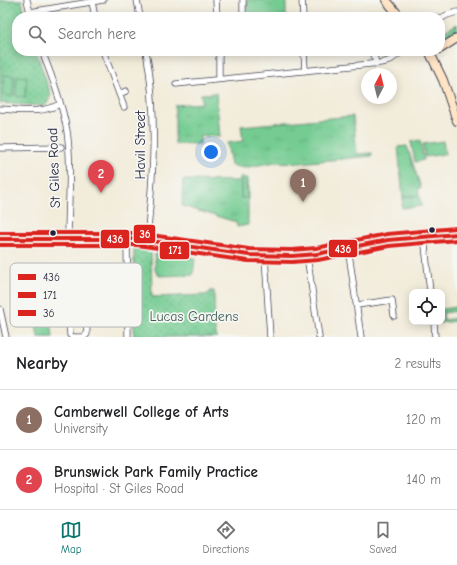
<!DOCTYPE html>
<html lang="en">
<head>
<meta charset="utf-8">
<style>
  :root { --surface:#fff; --page:#f6f6f6; --text:#202124; --muted:#757577; --line:#e0e0e0; --accent:#0f766e }
  body { margin:0; font-family:"Comic Neue",sans-serif; background:var(--page); color:var(--text) }
  .controls { position:absolute; right:12px; bottom:12px; display:grid; overflow:hidden; border-radius:8px; box-shadow:0 2px 10px #0003 }
  .controls button { width:36px; height:36px; display:grid; place-items:center; padding:0; border:0; border-bottom:1px solid var(--line); background:var(--surface); color:var(--text); font:20px sans-serif }
  .compass { position:absolute; left:361px; top:68px; width:36px; height:36px; border-radius:50%; background:var(--surface); box-shadow:0 2px 10px #0003; rotate:7deg }
  .you { position:absolute; left:211px; top:152px; width:14px; height:14px; margin:-10px; border:3px solid #fff; border-radius:50%; background:#1a73e8; box-shadow:0 0 0 6px #1a73e833 }
  .badge { display:grid; place-items:center; width:26px; height:26px; border-radius:50%; background:var(--accent); color:#fff; font-size:13px; font-weight:700 }
  .pin { position:absolute; translate:-50% -33px; filter:drop-shadow(0 1px 2px #0008) }
  .pin::after { content:''; position:absolute; top:21px; width:14px; height:12px; background:inherit; clip-path:polygon(0 0,100% 0,50% 100%) }
  .list { margin:0; padding:0; list-style:none }
  h2 { display:flex; justify-content:space-between; align-items:center; height:52px; margin:0; padding:0 16px; font-size:17px }
  h2 small { font-size:13px; font-weight:400; color:var(--muted) }
  .list li { display:grid; grid-template-columns:26px 1fr auto; gap:12px; align-items:center; box-sizing:border-box; height:60px; padding:0 16px; border-top:1px solid var(--line) }
  .list b { display:block; font-size:15px; white-space:nowrap }
  .list p { margin:0; font-size:13px; white-space:nowrap; color:var(--muted) }
  .list em { font-size:13px; font-style:normal; color:var(--muted) }
  .icon { flex:none; width:22px; height:22px; fill:none; stroke:currentColor; stroke-width:2; stroke-linecap:round; stroke-linejoin:round }
  .map { position:relative; flex:none; width:457px; height:337px; overflow:hidden }
  .search { position:absolute; background:var(--surface); box-shadow:0 2px 10px #0003; left:12px; right:12px; top:12px; height:44px; display:flex; align-items:center; gap:10px; box-sizing:border-box; padding:0 14px; border-radius:16px; color:var(--muted); font-size:15px }
  .sheet { height:172px; background:var(--surface) }
  nav { display:flex; justify-content:space-around; align-items:center; box-sizing:border-box; height:56px; border-top:1px solid var(--line); background:var(--surface); font-size:11px; color:var(--muted) }
  nav a { display:grid; justify-items:center; gap:2px }
  nav .on { color:var(--accent) }
  .map>svg:first-child { display:block }
</style>
</head>
<body>
<div class="map">
<svg width="457" height="337" viewBox="0 0 457 337">
  <defs>
    <pattern id="grass-tufts" width="24" height="20" patternUnits="userSpaceOnUse"><rect width="24" height="20" fill="#74cc92"/><path d="M3 7l-1-3M5 7V3M7 7l1-3M15 17l-1-3M17 17v-4M19 17l1-3" fill="none" stroke="#64af7f"/></pattern>
    <pattern id="park-dots" width="8" height="8" patternUnits="userSpaceOnUse"><rect width="8" height="8" fill="#74cc92"/><path d="M2 2h.1M6 6h.1" fill="none" stroke="#64af7f" stroke-width="1.8" stroke-linecap="round"/></pattern>
  </defs>
  <rect width="100%" height="100%" fill="#f6f6f2"/>
  <filter id="ink" filterUnits="userSpaceOnUse"><feTurbulence type="fractalNoise" baseFrequency=".025" numOctaves="2"/><feDisplacementMap in="SourceGraphic" scale="8" xChannelSelector="R" yChannelSelector="G"/><feConvolveMatrix kernelMatrix="1 2 1 2 8 2 1 2 1" color-interpolation-filters="sRGB"/></filter>
  <filter id="wash" filterUnits="userSpaceOnUse"><feTurbulence type="fractalNoise" baseFrequency=".012" numOctaves="4" result="noise"/><feDisplacementMap in="SourceGraphic" scale="16" xChannelSelector="R" yChannelSelector="G"/><feGaussianBlur stdDeviation="0.9" result="paint"/><feColorMatrix in="noise" values="0 0 0 0 0 0 0 0 0 0 0 0 0 0 0 0 0 1.4 0 .05"/><feComposite in="paint" operator="in"/></filter>
  <g filter="url(#wash)">
    <rect width="100%" height="100%" fill="#f2ecda"/>
    <path fill="url(#grass-tufts)" stroke="#4b7766" d="M247,0H286V17H247Z
      M216,93L220,137L200,136V144H175V105L202,103L201,94Z
      M353,116L357,154L372,153V156L299,163L275,162L243,168L231,165L227,143L243,141L241,126Z
      M407,146L421,188H418L419,195L403,197L398,147Z
      M240,177L248,178V225L237,227L236,222L182,206L183,180L239,181Z
      M155,251L195,258L193,275L159,276L155,270Z
      M456,307L457,311L443,313L444,320L457,318V321L439,323L442,322V309Z"/>
    <path fill="url(#park-dots)" stroke="#4b7766" d="M0,0H22L25,17H17V51H36L51,95L47,104L43,106L0,103Z
      M419,195L422,206L402,208L403,197Z
      M140,247L151,249L152,297L205,295L210,293V291H214L215,330L217,337H134V249Z"/>
    <path fill="#74cc92" stroke="#4b7766" d="M457,24V31L440,41V34Z
      M4,75L14,76L13,96L3,95Z
      M17,76L27,77L25,97L16,96Z
      M420,140L424,160L415,162L411,142Z
      M443,141L445,154L425,157L423,144Z
      M246,180L247,198H241V181Z
      M51,318L53,337H38L35,319Z"/>
  </g>
  <g filter="url(#ink)">
    <g fill="none" stroke-linecap="round" stroke-linejoin="round">
      <defs>
        <path id="street" d="M27,0L31,17
          M137,0L140,17
          M216,0L217,17
          M243,0V17
          M302,0L303,17
          M92,2L95,17
          M30,12L103,0
          M440,19L447,15L457,12
          M42,51C52,77 62,103 67,131C72,166 68,203 68,239
          M103,51L124,107
          M146,51C158,114 153,177 147,240
          M219,51V79
          M304,51L305,71
          M371,51L375,59L376,64
          M176,84L380,63L389,61L403,51
          M119,94L126,91
          M0,109C21,110 41,114 60,104
          M0,148L61,147
          M424,236L430,292
          M127,239L128,337
          M348,247L361,337
          M265,256L270,337
          M307,256L319,337
          M357,305L392,300L394,316
          M0,309L6,337
          M86,310H71L69,313L70,335L73,337H84L87,334L86,310L90,301L127,302
          M434,322L435,337"/>
        <path id="secondary" d="M386,0L400,17
          M440,49L457,38
          M429,51L443,80L457,121"/>
        <path id="highway" d="M0,239H137L249,255L292,256L317,254L388,240L457,234"/>
      </defs>
      <use href="#street" stroke="#414053" stroke-width="7"/>
      <use href="#secondary" stroke="#414053" stroke-width="10"/>
      <use href="#highway" stroke="#414053" stroke-width="12"/>
      <use href="#street" stroke="#fff" stroke-width="5.5"/>
      <use href="#secondary" stroke="#ffe4c6" stroke-width="8"/>
      <use href="#highway" stroke="#febb71" stroke-width="10"/>
      <defs>
        <path id="bus-1" d="M0,239H137L249,255L292,256L317,254L388,240L457,234"/>
        <path id="bus-2" d="M0,245H137L248,261L292,262L318,260L389,246L457,240"/>
        <path id="bus-3" d="M0,233H137L249,249L292,250L316,248L387,234L456,228"/>
      </defs>
      <use href="#bus-1" stroke="#f6f6f2" stroke-width="7"/>
      <use href="#bus-2" stroke="#f6f6f2" stroke-width="7"/>
      <use href="#bus-3" stroke="#f6f6f2" stroke-width="7"/>
      <use href="#bus-1" stroke="#dc241f" stroke-width="4"/>
      <use href="#bus-2" stroke="#dc241f" stroke-width="4"/>
      <use href="#bus-3" stroke="#dc241f" stroke-width="4"/>
    </g>
  </g>
  <g fill="#22223b" stroke="#f6f6f2" stroke-width="1.5">
    <circle cx="432" cy="230" r="3.5"/>
    <circle cx="53" cy="233" r="3.5"/>
  </g>
  <g text-anchor="middle" dominant-baseline="central" stroke-width="3.5" stroke-linejoin="round" paint-order="stroke">
    <g font-size="14" fill="#22223b" stroke="#f6f6f2">
      <text transform="translate(140 145) rotate(-90)">Havil Street</text>
      <text transform="translate(54 168) rotate(-92)">St Giles Road</text>
    </g>
    <g font-size="14" fill="#3f5e59" stroke="#f6f6f2">
      <text x="194" y="316">Lucas Gardens</text>
    </g>
  </g>
  <rect x="10" y="263" width="132" height="64" rx="6" fill="#f6f6f2" stroke="#b6b6bb" stroke-width="1"/>
  <rect x="18" y="274" width="18" height="6" fill="#dc241f"/>
  <rect x="18" y="292" width="18" height="6" fill="#dc241f"/>
  <rect x="18" y="310" width="18" height="6" fill="#dc241f"/>
  <g font-size="11" fill="#22223b">
    <text x="43" y="281">436</text>
    <text x="43" y="299">171</text>
    <text x="43" y="317">36</text>
  </g>
  <g stroke="#f6f6f2" stroke-width="1.5">
    <rect x="133" y="224" width="23" height="20" rx="4" fill="#dc241f"/>
    <rect x="100" y="229" width="30" height="20" rx="4" fill="#dc241f"/>
    <rect x="328" y="239" width="30" height="19" rx="4" fill="#dc241f"/>
    <rect x="159" y="241" width="31" height="19" rx="4" fill="#dc241f"/>
  </g>
  <g font-size="11" text-anchor="middle" font-weight="bold" fill="#fff">
    <text x="145" y="238">36</text>
    <text x="115" y="243">436</text>
    <text x="343" y="253">436</text>
    <text x="175" y="254">171</text>
  </g>
</svg>
<div class="controls">
<button><svg class="icon" aria-label="locate" viewBox="0 0 24 24"><circle cx="12" cy="12" r="6"/><path d="M12 2v4M12 18v4M2 12h4M18 12h4"/></svg></button>
</div>
<svg class="compass" viewBox="-18 -18 36 36"><path d="M0-13l5 13h-10z" fill="#e53935"/><path d="M0 13l5-13h-10z" fill="#757577"/></svg>
<div class="you"></div>
<div class="pin badge" style="left:303px;top:202px;background:#8d6e63">1</div>
<div class="pin badge" style="left:101px;top:193px;background:#e0444e">2</div>
<div class="search"><svg class="icon" aria-label="search" viewBox="0 0 24 24"><circle cx="10" cy="10" r="6"/><path d="M15 15l6 6"/></svg>Search here</div>
</div>
<section class="sheet">
<h2>Nearby<small>2 results</small></h2>
<ul class="list">
<li><span class="badge" style="background:#8d6e63">1</span><div><b>Camberwell College of Arts</b><p>University</p></div><em>120 m</em></li>
<li><span class="badge" style="background:#e0444e">2</span><div><b>Brunswick Park Family Practice</b><p>Hospital · St Giles Road</p></div><em>140 m</em></li>
</ul>
</section>
<nav>
<a class="on"><svg class="icon" aria-label="map" viewBox="0 0 24 24"><path d="M3 6l6-2 6 2 6-2v14l-6 2-6-2-6 2zM9 4v14M15 6v14"/></svg>Map</a>
<a><svg class="icon" aria-label="directions" viewBox="0 0 24 24"><path d="M12 3l9 9-9 9-9-9zM9 14v-3h6M13 9l2 2-2 2"/></svg>Directions</a>
<a><svg class="icon" aria-label="saved" viewBox="0 0 24 24"><path d="M7 4h10v16l-5-4-5 4z"/></svg>Saved</a>
</nav>
</body>
</html>
